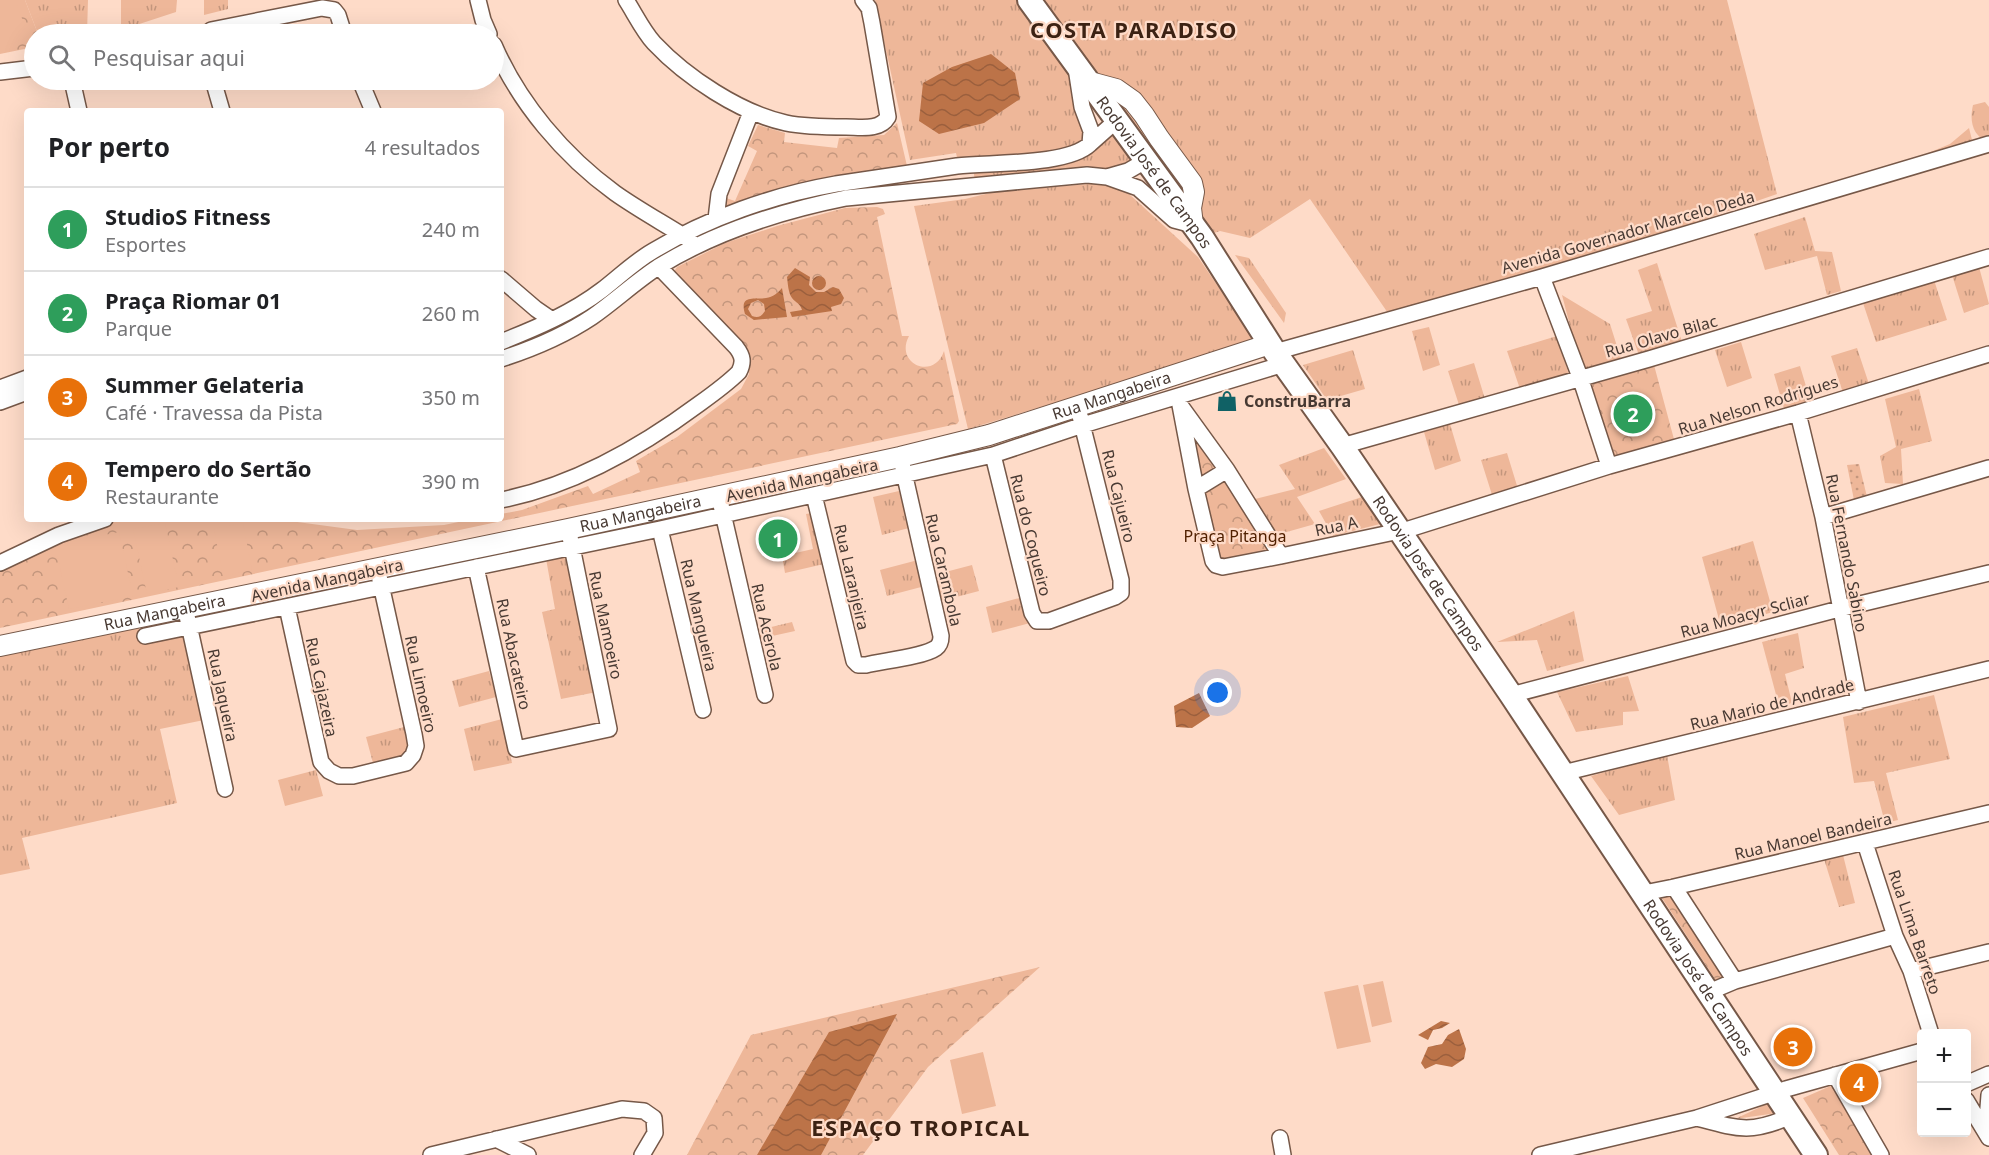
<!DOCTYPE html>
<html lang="pt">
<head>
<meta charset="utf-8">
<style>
  :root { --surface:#fff; --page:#f2f2f2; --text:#202124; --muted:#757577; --line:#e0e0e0; --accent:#106165 }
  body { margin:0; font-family:"Noto Sans",sans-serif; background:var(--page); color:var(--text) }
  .controls { position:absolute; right:18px; bottom:18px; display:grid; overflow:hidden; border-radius:6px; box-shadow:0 6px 24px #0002 }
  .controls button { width:54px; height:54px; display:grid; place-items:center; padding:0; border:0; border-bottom:2px solid var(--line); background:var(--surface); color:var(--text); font:30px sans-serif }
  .you { position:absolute; left:1218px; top:693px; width:21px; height:21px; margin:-15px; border:4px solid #fff; border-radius:50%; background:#1a73e8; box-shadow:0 0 0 9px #1a73e833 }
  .badge { display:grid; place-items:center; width:39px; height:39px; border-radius:50%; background:var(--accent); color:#fff; font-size:20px; font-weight:700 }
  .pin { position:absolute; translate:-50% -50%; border:3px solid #fff; box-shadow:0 2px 6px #0006 }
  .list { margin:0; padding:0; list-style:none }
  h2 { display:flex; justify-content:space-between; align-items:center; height:78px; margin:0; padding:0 24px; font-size:26px }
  h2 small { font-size:20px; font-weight:400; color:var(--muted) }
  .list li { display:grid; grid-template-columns:39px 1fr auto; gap:18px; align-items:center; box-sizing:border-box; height:84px; padding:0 24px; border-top:2px solid var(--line) }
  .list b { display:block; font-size:22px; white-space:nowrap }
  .list p { margin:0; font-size:20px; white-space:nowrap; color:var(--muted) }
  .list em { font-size:20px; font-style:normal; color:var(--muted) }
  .icon { flex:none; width:33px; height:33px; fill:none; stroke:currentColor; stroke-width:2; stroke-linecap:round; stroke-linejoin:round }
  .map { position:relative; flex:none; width:1989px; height:1155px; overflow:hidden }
  .search { position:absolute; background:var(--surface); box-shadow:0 6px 24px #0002; left:24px; top:24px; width:480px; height:66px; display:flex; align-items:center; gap:15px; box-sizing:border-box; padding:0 21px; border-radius:33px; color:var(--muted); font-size:22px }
  .panel { position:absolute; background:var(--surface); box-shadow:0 6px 24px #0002; left:24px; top:108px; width:480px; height:414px; border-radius:6px }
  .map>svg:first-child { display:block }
</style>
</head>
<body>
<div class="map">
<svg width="1989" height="1155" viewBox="0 0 1989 1155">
  <defs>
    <pattern id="grass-tufts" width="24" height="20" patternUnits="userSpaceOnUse" patternTransform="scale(1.5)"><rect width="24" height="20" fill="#eeb799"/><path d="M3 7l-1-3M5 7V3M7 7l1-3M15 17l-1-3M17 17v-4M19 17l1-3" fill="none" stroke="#c3967d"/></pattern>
    <pattern id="park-crowns" width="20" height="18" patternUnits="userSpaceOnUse" patternTransform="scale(1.5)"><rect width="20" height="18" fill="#eeb799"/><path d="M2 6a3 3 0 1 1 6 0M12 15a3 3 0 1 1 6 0" fill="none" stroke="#c3967d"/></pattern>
    <pattern id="garden-dots" width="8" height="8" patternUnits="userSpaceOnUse" patternTransform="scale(1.5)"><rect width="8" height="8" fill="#eeb799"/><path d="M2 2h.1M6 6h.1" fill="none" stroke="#c3967d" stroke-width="1.8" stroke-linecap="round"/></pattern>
    <pattern id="water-waves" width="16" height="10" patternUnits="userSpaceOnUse" patternTransform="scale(1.5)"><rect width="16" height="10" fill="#bc7348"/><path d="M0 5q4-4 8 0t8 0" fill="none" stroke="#9b5f3d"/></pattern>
  </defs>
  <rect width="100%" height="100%" fill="#fedbc8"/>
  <path fill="url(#grass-tufts)" fill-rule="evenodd" d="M25,0H88L87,34H38Z
    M121,0H177L176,12L121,30Z
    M204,0H228V9L204,15Z
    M875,0H1727L1777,194L1522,283L1392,319L1310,199L1250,238L1220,231L1202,237L1147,160L1136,167L975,181L973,168L959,166L956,153L910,160ZM1077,66L1117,120L1090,143Z
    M1985,102L1989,107V143C1973,136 1969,122 1973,105Z
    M1969,128L1974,148L1925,157L1928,153L1950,144Z
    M1100,183L1128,193L1198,257L1256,342L968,429L914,206L965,199L994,192Z
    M1805,217L1815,251L1832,252L1841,291L1827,295L1817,256L1765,270L1754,234Z
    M1235,255L1249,258L1286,313L1284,323Z
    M1657,263L1682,342L1640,358L1626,319L1652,311L1638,270Z
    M1979,267L1989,304L1964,313L1952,275Z
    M1934,280L1947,320L1876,342L1863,303Z
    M1562,295L1610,324L1622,362L1582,372Z
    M1429,327L1440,365L1423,371L1412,331Z
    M1557,336L1569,375L1520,389L1507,351Z
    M1741,342L1752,378L1727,387L1715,350Z
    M1857,348L1869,384L1843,393L1831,356Z
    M1353,350L1365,389L1327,400L1303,365Z
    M1474,363L1485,399L1460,408L1448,371Z
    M1800,366L1811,403L1785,412L1774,374Z
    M1919,389L1932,441L1901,449L1903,484L1885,483L1880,456L1896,447L1885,399Z
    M1450,424L1461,461L1435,470L1424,432Z
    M1324,448L1346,479L1297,497L1315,524L1276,535L1255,499L1295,489L1279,465Z
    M1507,453L1518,489L1493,498L1481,460Z
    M899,491L909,528L882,535L873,497Z
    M1362,497L1380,524L1333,536L1319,511Z
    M812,513L824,564L785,573L782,556L813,549L806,514Z
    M1753,541L1773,612L1721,627L1702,557Z
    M572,547L602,691L561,699L542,612L555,609L545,553Z
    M918,560L925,586L887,596L880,570Z
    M972,565L979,591L941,601L934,575Z
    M1023,597L1030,623L992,633L986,607Z
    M1574,611L1584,661L1547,671L1537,640L1497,642Z
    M792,622L795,631L759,639L755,631Z
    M138,624L141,636L189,626L209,719L160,729L177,803L22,838L30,869L0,875V655Z
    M1798,633L1804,668L1785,674L1792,703L1779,706L1762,642Z
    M489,671L496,697L459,707L452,681Z
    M1628,676L1639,711L1623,712V725L1576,732L1557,692Z
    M1934,695L1950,759L1886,773L1898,820L1885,823L1874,781L1854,783L1843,717Z
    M502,719L512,763L474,771L464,729Z
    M404,727L411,753L373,763L366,737Z
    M1667,755L1675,800L1619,815L1591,776Z
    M316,770L323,796L285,806L278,780Z
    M1843,855L1855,903L1839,907L1824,859Z
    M1771,1102L1777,1113L1735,1119Z"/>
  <path fill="url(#park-crowns)" d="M0,0H25L38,34H34V47L0,54Z
    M897,123L907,166L727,207L725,204L726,198L735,201L757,151L748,146L758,125L785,133L784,142L837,148L839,138L884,135Z
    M877,207L883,209L885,214L877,217L902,336H909C894,364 934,381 944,351L959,421L957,424L0,628V567L111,520L121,519H275L357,530L444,525L473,519H501V514L522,510L588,486L593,494L640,472L636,461L677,437L741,389L749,374L748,356L673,273L677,267L725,243L777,226L845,208Z
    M1654,365L1675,443L1613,457L1591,384Z
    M1180,405L1281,556L1216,565Z
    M1671,893L1728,980L1717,982L1660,895Z
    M1040,967L928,1067L863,1155H687L751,1035Z
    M1833,1085L1872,1155H1839L1803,1098Z"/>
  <path fill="url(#garden-dots)" d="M1859,464L1868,501L1855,505L1847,465Z"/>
  <path fill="#eeb799" d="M0,0H15L29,37L0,48Z
    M165,523L179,587L147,594L133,529Z
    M243,523L252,570L223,576L214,529Z
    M119,532L133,596L69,609L55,545Z
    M1383,981L1392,1022L1372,1027L1363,985Z
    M1358,985L1371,1042L1337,1049L1324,992Z
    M983,1052L996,1106L962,1114L950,1060Z"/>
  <path fill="url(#water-waves)" fill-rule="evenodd" d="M991,54L1015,73L1020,99L984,123L939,134L919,121L923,83L952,67Z
    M795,268L810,277L809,285L816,292H824L833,287L839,289L844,298L841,304L831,307L832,311L792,317L790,312L802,310C800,303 796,303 792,298C788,292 788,284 787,277Z
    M812 283a7 7 0 1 1 14 0a7 7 0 1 1-14 0Z
    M782,288L787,317L754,320L745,314C739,294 754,300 766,298C773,297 778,293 782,288ZM758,300L764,304L765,311C761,317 758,318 752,316L748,309L751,303Z
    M1199,693L1210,716L1192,728L1176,727L1174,706Z
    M897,1014L821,1155H757L829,1032Z
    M1441,1021L1450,1023L1442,1028L1433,1030L1428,1040L1418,1035Z
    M1459,1029L1466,1049L1464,1059L1452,1067L1436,1064L1425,1069L1421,1063L1428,1047L1442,1044L1448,1035Z"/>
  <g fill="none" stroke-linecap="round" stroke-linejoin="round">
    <defs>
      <path id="minor" d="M478,0L483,20L489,34
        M626,0C635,14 643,31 654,43C686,77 740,113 786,123C805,127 827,127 846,127C860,127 880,131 888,117L872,23L869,8L863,0
        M207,34L211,30L322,8L334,10L338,15L344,34
        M494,45C519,103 564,156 615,193C639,210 665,224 690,240
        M0,72L34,68
        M72,80L79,111
        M213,80L222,111
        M360,80L373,111
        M1090,144L1117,120
        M1107,177L1128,171L1147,160
        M716,219L719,194L751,112
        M1542,277L1580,377L1609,466
        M501,279L536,309L552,320
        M501,342C536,328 572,313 602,290C619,277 634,262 653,251C708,218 773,195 836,184C876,178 917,172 957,166C990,162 1067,166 1090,144L1091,131L1082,107L1076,68
        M1275,352L1542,277L1989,144
        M501,359C532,349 565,335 592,317C615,301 635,282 658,267C715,232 781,211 846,198L1087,175L1107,177L1138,188L1174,220L1193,225
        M0,388L27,378
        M0,402L27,392
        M1180,405L1227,470L1281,556L1223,567L1216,565L1213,561L1196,489Z
        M1798,413L1823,517L1859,702
        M1342,446L1649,359L1989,257
        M993,455L1032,613L1037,621H1049L1115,597L1121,593V580L1080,416
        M1196,489L1227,470
        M814,495L854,661L858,665H866C882,661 923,657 936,648C940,645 941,641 941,636L903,468
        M501,500C573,486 641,447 699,404C713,394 727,384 739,372C744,362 743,356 736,347L659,267
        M721,505L765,695
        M1823,517L1989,468
        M660,529L703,710
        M1281,556L1409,529L1609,466L1798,413L1989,354
        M0,563L59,535L105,519
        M476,567L516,749L609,729L570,537
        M287,607L321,762L329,771L339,776H353L406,763L413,755L416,746L414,734L380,580
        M187,616L225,789
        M145,636L660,529L993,455L1083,425L1284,364
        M1511,695L1839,609L1989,573
        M1563,773L1989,669
        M1865,843L1895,936L1911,971L1931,1034
        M1674,887L1735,981
        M1644,893L1674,887L1989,813
        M1911,971L1989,952
        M1709,992L1735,981L1895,936
        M1835,1075L1881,1155
        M1966,1084L1989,1074
        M1966,1100L1989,1138
        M1697,1118C1738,1129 1751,1134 1791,1116
        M1986,1133L1989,1095
        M1280,1138L1283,1155
        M496,1139L528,1155
        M431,1155L622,1109L644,1111L654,1118L655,1133L642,1155
        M1540,1155L1697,1118L1786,1089L1922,1051"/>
      <g id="tertiary">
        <path d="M1090,82L1116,89L1133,101L1144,115L1159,138L1192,183L1194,192L1191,208L1193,225"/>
        <path id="s1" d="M0,646L568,529L900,457L989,435L1270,344"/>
      </g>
      <g id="secondary">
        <path id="s2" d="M1029,0L1202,237L1275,352L1342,446L1511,695L1816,1155"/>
      </g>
    </defs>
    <use href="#minor" stroke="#765848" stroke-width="18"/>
    <use href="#tertiary" stroke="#765848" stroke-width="22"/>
    <use href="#secondary" stroke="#765848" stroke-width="26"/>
    <use href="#minor" stroke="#fff" stroke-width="15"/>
    <use href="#tertiary" stroke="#fff" stroke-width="20"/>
    <use href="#secondary" stroke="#fff" stroke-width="22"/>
  </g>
  <defs>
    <symbol id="shop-bare" viewBox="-9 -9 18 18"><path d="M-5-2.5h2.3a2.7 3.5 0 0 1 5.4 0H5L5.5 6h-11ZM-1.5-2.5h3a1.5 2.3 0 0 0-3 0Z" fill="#106165" stroke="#fedbc8" stroke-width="2.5" paint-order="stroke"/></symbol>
  </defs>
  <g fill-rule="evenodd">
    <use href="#shop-bare" x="1212" y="386" width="30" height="30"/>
  </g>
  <g text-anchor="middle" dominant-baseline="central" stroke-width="4.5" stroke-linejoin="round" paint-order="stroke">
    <g font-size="16" fill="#473932" stroke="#fedbc8">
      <text stroke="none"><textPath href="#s2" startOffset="213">Rodovia José de Campos</textPath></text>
      <text transform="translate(1628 232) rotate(-16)">Avenida Governador Marcelo Deda</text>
      <text transform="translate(1661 336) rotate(-16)">Rua Olavo Bilac</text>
      <text stroke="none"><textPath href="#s1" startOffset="1140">Rua Mangabeira</textPath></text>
      <text transform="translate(1758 405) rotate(-17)">Rua Nelson Rodrigues</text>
      <text transform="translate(802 480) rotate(-12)">Avenida Mangabeira</text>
      <text transform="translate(1119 496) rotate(76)">Rua Cajueiro</text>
      <text stroke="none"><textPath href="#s1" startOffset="654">Rua Mangabeira</textPath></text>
      <text transform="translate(1336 526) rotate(-12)">Rua A</text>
      <text transform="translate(1031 535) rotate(76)">Rua do Coqueiro</text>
      <text transform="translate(1847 553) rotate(79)">Rua Fernando Sabino</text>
      <text transform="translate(944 570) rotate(77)">Rua Carambola</text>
      <text stroke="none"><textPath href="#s2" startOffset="699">Rodovia José de Campos</textPath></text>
      <text transform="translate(852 577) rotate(77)">Rua Laranjeira</text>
      <text transform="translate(327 580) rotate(-12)">Avenida Mangabeira</text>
      <text stroke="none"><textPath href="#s1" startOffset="168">Rua Mangabeira</textPath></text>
      <text transform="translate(699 615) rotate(77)">Rua Mangueira</text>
      <text transform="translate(1745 615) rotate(-15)">Rua Moacyr Scliar</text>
      <text transform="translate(606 625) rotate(78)">Rua Mamoeiro</text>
      <text transform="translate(767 627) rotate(77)">Rua Acerola</text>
      <text transform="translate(514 654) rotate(78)">Rua Abacateiro</text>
      <text transform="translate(421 684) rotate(78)">Rua Limoeiro</text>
      <text transform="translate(322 687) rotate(78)">Rua Cajazeira</text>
      <text transform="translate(223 695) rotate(78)">Rua Jaqueira</text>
      <text transform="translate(1772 704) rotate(-14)">Rua Mario de Andrade</text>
      <text transform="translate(1813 836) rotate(-13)">Rua Manoel Bandeira</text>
      <text transform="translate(1915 932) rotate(71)">Rua Lima Barreto</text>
      <text stroke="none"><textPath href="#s2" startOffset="1185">Rodovia José de Campos</textPath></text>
    </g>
    <g font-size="16" font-weight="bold" fill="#473932" stroke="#fedbc8" text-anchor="start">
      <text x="1244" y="401">ConstruBarra</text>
    </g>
    <g font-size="16" fill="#502000" stroke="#fedbc8">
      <text x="1235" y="536">Praça Pitanga</text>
    </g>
    <g font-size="22" font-weight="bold" letter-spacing="1.5" fill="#3c2213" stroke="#fedbc8">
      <text x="1134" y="29">COSTA PARADISO</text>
      <text x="921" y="1127">ESPAÇO TROPICAL</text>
    </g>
  </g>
</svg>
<div class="controls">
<button>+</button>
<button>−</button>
</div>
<div class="you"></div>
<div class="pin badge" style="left:778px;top:539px;background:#2e9e5b">1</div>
<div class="pin badge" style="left:1633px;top:414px;background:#2e9e5b">2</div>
<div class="pin badge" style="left:1793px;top:1047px;background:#e8710a">3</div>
<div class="pin badge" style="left:1859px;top:1083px;background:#e8710a">4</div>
<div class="search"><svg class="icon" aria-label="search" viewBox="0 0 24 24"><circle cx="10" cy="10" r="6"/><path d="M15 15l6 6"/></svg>Pesquisar aqui</div>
<section class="panel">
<h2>Por perto<small>4 resultados</small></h2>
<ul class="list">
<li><span class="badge" style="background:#2e9e5b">1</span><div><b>StudioS Fitness</b><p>Esportes</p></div><em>240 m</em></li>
<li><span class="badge" style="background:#2e9e5b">2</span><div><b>Praça Riomar 01</b><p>Parque</p></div><em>260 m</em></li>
<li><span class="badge" style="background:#e8710a">3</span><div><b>Summer Gelateria</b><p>Café · Travessa da Pista</p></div><em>350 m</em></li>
<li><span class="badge" style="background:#e8710a">4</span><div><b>Tempero do Sertão</b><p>Restaurante</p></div><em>390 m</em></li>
</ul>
</section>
</div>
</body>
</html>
